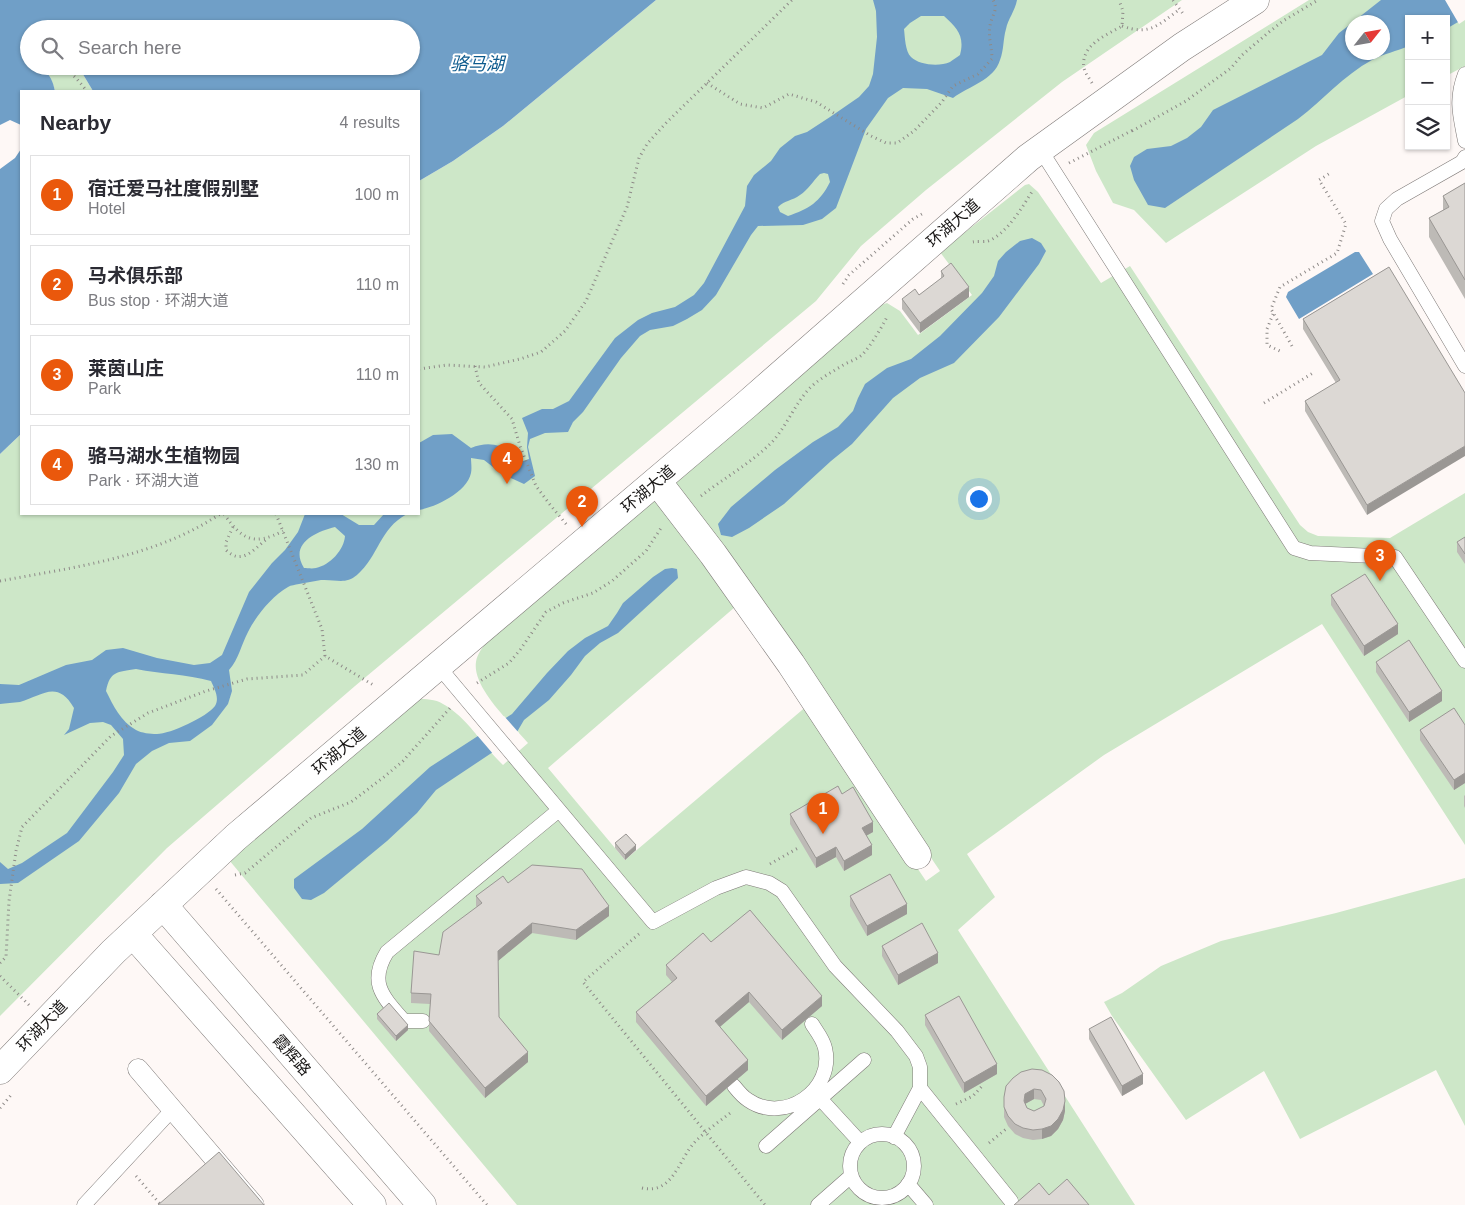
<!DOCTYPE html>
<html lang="en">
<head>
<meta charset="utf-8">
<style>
  :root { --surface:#fff; --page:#f7f7f7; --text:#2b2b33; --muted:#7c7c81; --line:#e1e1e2; --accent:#ea580c }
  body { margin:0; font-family:Helvetica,"Noto Sans SC",sans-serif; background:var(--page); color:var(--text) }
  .controls { position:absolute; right:15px; top:15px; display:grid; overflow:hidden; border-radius:0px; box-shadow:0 1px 4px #0004 }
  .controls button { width:45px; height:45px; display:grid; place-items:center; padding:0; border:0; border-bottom:1px solid var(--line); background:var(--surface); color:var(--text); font:25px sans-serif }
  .compass { position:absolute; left:1345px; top:15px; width:45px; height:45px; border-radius:50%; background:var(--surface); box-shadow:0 1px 4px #0004; rotate:59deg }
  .you { position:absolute; left:978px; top:498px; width:18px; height:18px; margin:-12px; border:4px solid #fff; border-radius:50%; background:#1a73e8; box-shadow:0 0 0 8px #1a73e833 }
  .badge { display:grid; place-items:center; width:32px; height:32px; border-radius:50%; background:var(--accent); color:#fff; font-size:16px; font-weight:700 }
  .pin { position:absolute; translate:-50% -41px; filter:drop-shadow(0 1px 2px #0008) }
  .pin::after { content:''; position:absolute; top:26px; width:18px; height:15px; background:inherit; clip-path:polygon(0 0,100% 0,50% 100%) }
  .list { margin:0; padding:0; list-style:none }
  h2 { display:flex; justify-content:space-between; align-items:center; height:65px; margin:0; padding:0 20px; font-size:21px }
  h2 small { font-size:16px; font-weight:400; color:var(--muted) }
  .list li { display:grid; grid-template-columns:32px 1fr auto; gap:15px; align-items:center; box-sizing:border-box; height:80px; margin:0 10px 10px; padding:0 10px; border:1px solid var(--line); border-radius:0px }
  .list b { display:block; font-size:19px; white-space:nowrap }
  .list p { margin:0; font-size:16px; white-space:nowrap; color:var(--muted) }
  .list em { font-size:16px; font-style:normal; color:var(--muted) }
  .icon { flex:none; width:28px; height:28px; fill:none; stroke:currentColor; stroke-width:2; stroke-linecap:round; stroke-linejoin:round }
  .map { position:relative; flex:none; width:1465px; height:1205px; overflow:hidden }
  .search { position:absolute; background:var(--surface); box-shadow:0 1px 4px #0004; left:20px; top:20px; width:400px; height:55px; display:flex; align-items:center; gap:12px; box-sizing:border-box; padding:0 18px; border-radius:28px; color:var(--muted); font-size:19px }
  .panel { position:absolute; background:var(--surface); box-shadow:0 1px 4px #0004; left:20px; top:90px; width:400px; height:425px; border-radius:0px }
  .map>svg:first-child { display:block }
</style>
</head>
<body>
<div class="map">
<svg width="1465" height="1205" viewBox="0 0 1465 1205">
  <rect width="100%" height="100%" fill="#fef8f6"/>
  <path fill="#cde7c8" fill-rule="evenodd" d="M656,0H1182L1062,82L926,190L861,246L816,301L355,686L167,848L0,1016V454L21,434V514H419V181L453,161L503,126Z
    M1309,0H1465V66L1446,76V19H1409V95L1316,146L1166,243L1134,210L1113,203L1096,171L1086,145L1094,133ZM1352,22H1382V52H1352Z
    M38,66H78L93,91H55C53,82 47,70 38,66Z
    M1029,184L1038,192L1101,283L1130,266L1300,525L1308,532L1318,536L1390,538L1465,493V845L1322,624L1104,755L967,854L995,897L958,930L1135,1205H517L229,860L417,699C426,699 435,699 443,704C467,717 483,746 503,765L528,743C512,724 472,688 476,662C477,654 483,647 487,641L650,500L660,504L735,607L548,768L625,860L808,705L926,881L940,871L780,635L672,485L679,477L881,305L887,303L900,311L918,335L972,295L940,252L1025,185Z
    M1465,878V1126L1436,1070L1300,1139L1264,1071L1186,1120L1112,1016L1104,1002L1122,993L1161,966L1221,941L1336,913Z"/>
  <path fill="#709fc7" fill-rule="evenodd" d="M0,0H656L503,126L453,161L419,181V91H93L78,66H411V29H29V66C45,66 52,76 55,91H21V125L10,120L0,125Z
    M873,0H1017C1015,11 1008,19 1006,29C1003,39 1004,50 1000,60C994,80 969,86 953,98L927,89L903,88L888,98L866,129L836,208L822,219L803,225L758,226L751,235L716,295L702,310L687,319L673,326L650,330L640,336L621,358L583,412L573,422L568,432L545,433L530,439L528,447L535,476L524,484L502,474L484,460L471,458C471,462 472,468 471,473C467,492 436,507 419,510V443L433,435L452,434L471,448C492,439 508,447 523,461L529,459L527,447L528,433L522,418L542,409H553L569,401L615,338L638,320L652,313L675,307L694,295L704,283L745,206L747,186L754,175L771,161L780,148L795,136L807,132L830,117L859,97L869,86L873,74L877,37L876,11ZM921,16H944C957,28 965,36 960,55C957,57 953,60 950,62C939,67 919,65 911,57C905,51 905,37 904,29L910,23ZM824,173L828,174L830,182C820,202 809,209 788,216L780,212L778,207C785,200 792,201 800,195C808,190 813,181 820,174Z
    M1381,0H1465V18L1446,29V19H1409V46C1397,51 1383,54 1372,60C1344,75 1323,100 1298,119L1165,208L1148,205L1134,180L1130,166L1134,157L1147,149L1171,146L1187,138L1201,127L1213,110L1322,55L1339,33L1352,23V52H1382V22H1353Z
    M21,149V434L0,454V169L15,158Z
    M1032,238L1041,243L1046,251L1039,264L999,317L954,363L920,378L893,398L852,444L831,461L784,504L749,528L732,537L721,535L718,524L731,507L775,470L813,442L838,427L853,411L858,398L865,384L887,368L911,359L940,336L982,293L994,276L998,261L1006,252L1020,241Z
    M1355,252H1359L1373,274L1299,319L1286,297L1288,292Z
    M305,514H341L359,525H374L384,514H407C379,529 379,556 357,575C345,585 336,579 321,580C314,581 306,583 299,584C295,585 291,585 288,587C272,596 256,616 248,632C241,645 239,659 229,670L232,691L228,704L212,725L190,741L169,743L152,751L136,764L119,793L79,841L18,883L0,884V862L8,869L22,863L67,833L113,772L124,755L123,739L111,725L103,722L90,723L64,735L69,729L74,708C57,679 42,696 20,702C13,703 6,703 0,704V684L19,685L66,665L92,660L106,650L123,648L157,658L194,665L210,663L222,655L249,592L272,563L285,550L298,532ZM335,527L345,536C344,550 330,565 316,568C312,569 307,568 304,568C289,544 315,532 335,527ZM136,669C161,674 186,674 211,681C214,688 220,698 215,706C207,717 168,735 156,734C151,734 141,733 136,730C121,722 113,705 106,691C110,671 117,672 136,669Z
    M672,568L677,569L678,578L618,633L600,643L585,656L571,675L549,700L524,720L517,732L493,752L436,790L417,813L387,841L324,893L311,900L302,899L294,888V879L362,829L430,767L512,714L547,673L568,651L585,638L608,626L617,613L623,603L653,577L665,569Z"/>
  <path fill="#fef8f6" d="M1445,0H1465V20L1459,24Z
    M504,716L519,733L494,755L476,734Z"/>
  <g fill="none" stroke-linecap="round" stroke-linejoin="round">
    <defs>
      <path id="service" d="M1465,74C1455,100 1460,115 1465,141
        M1040,149L1294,548L1310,553L1395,557L1465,661
        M1465,157L1462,162L1397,199L1386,209L1382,221L1390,239L1465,366
        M439,667L653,922L716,888L746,877L769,883L782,891L835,966L897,1031L916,1056L920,1067V1088L894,1137
        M423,1021H404C383,997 368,983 387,952L559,810
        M734,1086C738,1091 743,1097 748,1100C784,1125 835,1090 825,1048C823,1039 817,1032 812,1024
        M920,1088L1011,1201
        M815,1093L860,1142
        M850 1166a32 32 0 1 1 64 0a32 32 0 1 1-64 0Z
        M766,1146L864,1060
        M908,1184L926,1205
        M84,1205L172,1110
        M818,1205L851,1176"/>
      <path id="pedestrian" d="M138,1069L254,1205"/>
      <path id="minor" d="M657,481L713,554L791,664L917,855"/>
      <path id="tertiary" d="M163,905L422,1205
        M133,934L372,1205
        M0,1070L113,952L236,837L745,406L1028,158L1182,47L1255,0"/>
    </defs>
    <use href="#service" stroke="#7e7977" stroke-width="15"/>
    <use href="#pedestrian" stroke="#7e7977" stroke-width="21"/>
    <use href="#minor" stroke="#7e7977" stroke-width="29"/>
    <use href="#tertiary" stroke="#7e7977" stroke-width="29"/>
    <path stroke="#8e8a88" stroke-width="3" stroke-dasharray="1 4" stroke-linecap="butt" d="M1173,0L1184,15
      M1122,26C1150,36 1158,25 1180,9
      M63,66L76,78L87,91
      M707,83L740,104L763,108L789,94L816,102L871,136L886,143H897L914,131L942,102L953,86L978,74L992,59C992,48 988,37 990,26C991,16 999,10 993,0
      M1092,83C1089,78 1085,73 1084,68C1080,45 1107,35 1122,26L1123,11L1119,0
      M1132,131L1186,101L1231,68L1242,55L1269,32L1283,21L1318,0
      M1069,163L1133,130
      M973,242C977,241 984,242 988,241C1007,234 1023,206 1033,190
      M843,284L849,275L913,219L922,214
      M1273,314L1267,329V345L1282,352
      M1292,346L1271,309L1280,287L1337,253L1346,224L1319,180L1332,172
      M475,366L479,383L512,419L520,446L536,486L551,506L567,525
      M419,369L447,365L485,367L520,359L541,352L565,331L586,301L627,207L639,158L647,144L665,124L792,0
      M1264,403L1313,373
      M701,496C724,478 753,462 773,441C787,425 794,406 808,390C818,379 832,372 845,364C851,361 857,359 862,355C872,344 880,330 887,317
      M224,514C242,540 254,546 283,531
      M276,514L322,629L325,656L375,686
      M233,527L226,542V550C242,566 254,549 268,538
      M0,581C75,567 156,557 220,514
      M477,683L509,663L520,650L546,612L563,603L593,593L612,581L646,551L661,528
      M770,864L798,848
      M235,875L245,873L311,818L351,802L384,777L403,761L450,708
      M216,889L487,1205
      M639,934L583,982L765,1205
      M0,963L6,957L9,901L16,851L22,827L111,736L148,713L206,691L247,679L303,675L325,656
      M0,976L29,1005
      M956,1104L973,1096L983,1085
      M0,1108L12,1094
      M989,1143L1006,1129
      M136,1176L161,1205
      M642,1188C673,1195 679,1159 694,1143C705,1131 720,1121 733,1111
      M872,1197L873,1205"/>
    <use href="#service" stroke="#fff" stroke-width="14"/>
    <use href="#pedestrian" stroke="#fff" stroke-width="20"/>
    <use href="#minor" stroke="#fff" stroke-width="28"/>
    <use href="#tertiary" stroke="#fff" stroke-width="28"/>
  </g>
  <path fill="#bdbab6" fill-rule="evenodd" d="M1465,183V299L1429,237V218L1443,210V196Z
    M1389,267L1367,515L1305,411V401L1336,383L1303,329V319Z
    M941,271L969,297L920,333L902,309V299L919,295L941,279Z
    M1465,537V564L1457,552V542Z
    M1331,595L1398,634L1364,656L1331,605Z
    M1376,662L1442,701L1409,722L1376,672Z
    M1465,725V783L1454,790L1420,740V730Z
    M842,794L873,832L866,836L872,855L844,871L836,857L816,868L790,824V814Z
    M1465,795V808L1464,806V796Z
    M615,843L636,850L625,860L615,848Z
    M508,883L609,916L576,940L532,933L498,961L499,1017L528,1062L485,1098L429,1031L430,1004L411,1003V993L477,907L476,906V896Z
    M850,896L907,914L867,936L850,906Z
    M711,942L822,1006L782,1040L749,1002L720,1027L748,1070L706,1106L636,1022V1012L672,982L666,975V965Z
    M882,946L938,963L898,985L882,956Z
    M377,1014L408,1030L396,1041L377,1019Z
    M925,1015L997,1074L964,1093L925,1025Z
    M1089,1029L1143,1084L1122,1096L1089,1039Z
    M1021,1072L1065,1111L1063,1120L1058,1129L1051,1136L1042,1139L1033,1140L1023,1138L1015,1134L1008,1126L1004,1117V1097ZM1034,1099L1041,1100L1044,1106L1034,1111L1027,1108L1025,1104Z"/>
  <path fill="#9a9794" d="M969,287V297L920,333V323Z
    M1465,446V456L1367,515V505Z
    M1398,624V634L1364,656V646Z
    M1442,691V701L1409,722V712Z
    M1465,773V783L1454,790V780Z
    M873,822V832L862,838V828Z
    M636,845V850L625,860V855Z
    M872,845V855L844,871V861Z
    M836,847V857L816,868V858Z
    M907,904V914L867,936V926Z
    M609,906V916L576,940V930Z
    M532,923V933L498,961V951Z
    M938,953V963L898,985V975Z
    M749,992V1002L715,1031V1021Z
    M822,996V1006L782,1040V1030Z
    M408,1025V1030L396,1041V1036Z
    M528,1052V1062L485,1098V1088Z
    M748,1060V1070L706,1106V1096Z
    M997,1064V1074L964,1093V1083Z
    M1143,1074V1084L1122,1096V1086Z
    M1034,1089V1099L1025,1104L1024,1101L1025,1094Z
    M1065,1101V1111L1063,1120L1058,1129L1051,1136L1042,1139V1129Z"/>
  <path fill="#dcd8d4" stroke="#9a9794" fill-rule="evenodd" d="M1465,183V280L1429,218L1449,207L1443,196Z
    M951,263L969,287L920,323L902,299L915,289L919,295L944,276L941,271Z
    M1389,267L1465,393V446L1367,505L1305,401L1340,380L1303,319Z
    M1465,537V554L1457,542Z
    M1365,574L1398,624L1364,646L1331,595Z
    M1409,640L1442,691L1409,712L1376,662Z
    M1454,708L1465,725V773L1454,780L1420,730Z
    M838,786L842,794L853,787L873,822L862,828L872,845L844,861L836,847L816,858L790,814Z
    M626,834L636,845L625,855L615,843Z
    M532,865L582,869L609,906L576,930L532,923L498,951L499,1017L528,1052L485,1088L429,1021L431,994L411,993L414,951L439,955L443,932L482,903L476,896L503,876L508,883Z
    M890,874L907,904L867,926L850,896Z
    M750,910L822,996L782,1030L749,992L715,1021L748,1060L706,1096L636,1012L677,978L666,965L703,933L711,942Z
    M922,923L938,953L898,975L882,946Z
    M959,996L997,1064L964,1083L925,1015Z
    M389,1003L408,1025L396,1036L377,1014Z
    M1111,1017L1143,1074L1122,1086L1089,1029Z
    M1032,1069L1042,1070L1052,1075L1059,1082L1064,1091L1065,1101L1063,1110L1058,1119L1051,1126L1042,1129L1033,1130L1023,1128L1015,1124L1008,1116L1004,1107V1097L1006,1086L1013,1078L1021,1072ZM1034,1089L1041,1090L1046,1099L1044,1106L1034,1111L1027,1108L1024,1101L1025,1094Z
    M219,1152L264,1205H158Z
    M1067,1179L1089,1205H1014L1039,1183L1049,1195Z"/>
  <g text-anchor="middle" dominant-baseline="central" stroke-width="4" stroke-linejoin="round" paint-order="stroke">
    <g font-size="16" fill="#191716" stroke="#fff">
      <text transform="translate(953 223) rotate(-41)">环湖大道</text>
      <text transform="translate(648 489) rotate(-40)">环湖大道</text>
      <text transform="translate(339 751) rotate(-40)">环湖大道</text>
      <text transform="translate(42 1026) rotate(-46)">环湖大道</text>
      <text transform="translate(292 1055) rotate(49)">霞辉路</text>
    </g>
    <g font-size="18" font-style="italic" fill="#0c5a8d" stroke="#fff">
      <text x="477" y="64">骆马湖</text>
    </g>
  </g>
</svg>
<div class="controls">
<button>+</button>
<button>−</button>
<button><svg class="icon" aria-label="layers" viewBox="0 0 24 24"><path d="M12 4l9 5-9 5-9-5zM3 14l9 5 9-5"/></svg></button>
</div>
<svg class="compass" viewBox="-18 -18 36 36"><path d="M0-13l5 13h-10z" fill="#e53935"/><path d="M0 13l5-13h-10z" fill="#7c7c81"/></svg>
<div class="you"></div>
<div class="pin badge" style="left:823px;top:834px">1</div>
<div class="pin badge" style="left:582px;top:527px">2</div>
<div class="pin badge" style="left:1380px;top:581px">3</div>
<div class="pin badge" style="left:507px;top:484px">4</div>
<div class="search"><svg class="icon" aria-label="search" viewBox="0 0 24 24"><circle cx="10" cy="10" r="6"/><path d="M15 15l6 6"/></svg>Search here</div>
<section class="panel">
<h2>Nearby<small>4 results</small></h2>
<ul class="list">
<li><span class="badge">1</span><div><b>宿迁爱马社度假别墅</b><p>Hotel</p></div><em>100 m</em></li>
<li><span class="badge">2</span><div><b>马术俱乐部</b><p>Bus stop · 环湖大道</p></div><em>110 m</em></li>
<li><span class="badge">3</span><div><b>莱茵山庄</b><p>Park</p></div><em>110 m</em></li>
<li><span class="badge">4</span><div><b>骆马湖水生植物园</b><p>Park · 环湖大道</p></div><em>130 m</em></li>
</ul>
</section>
</div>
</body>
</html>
